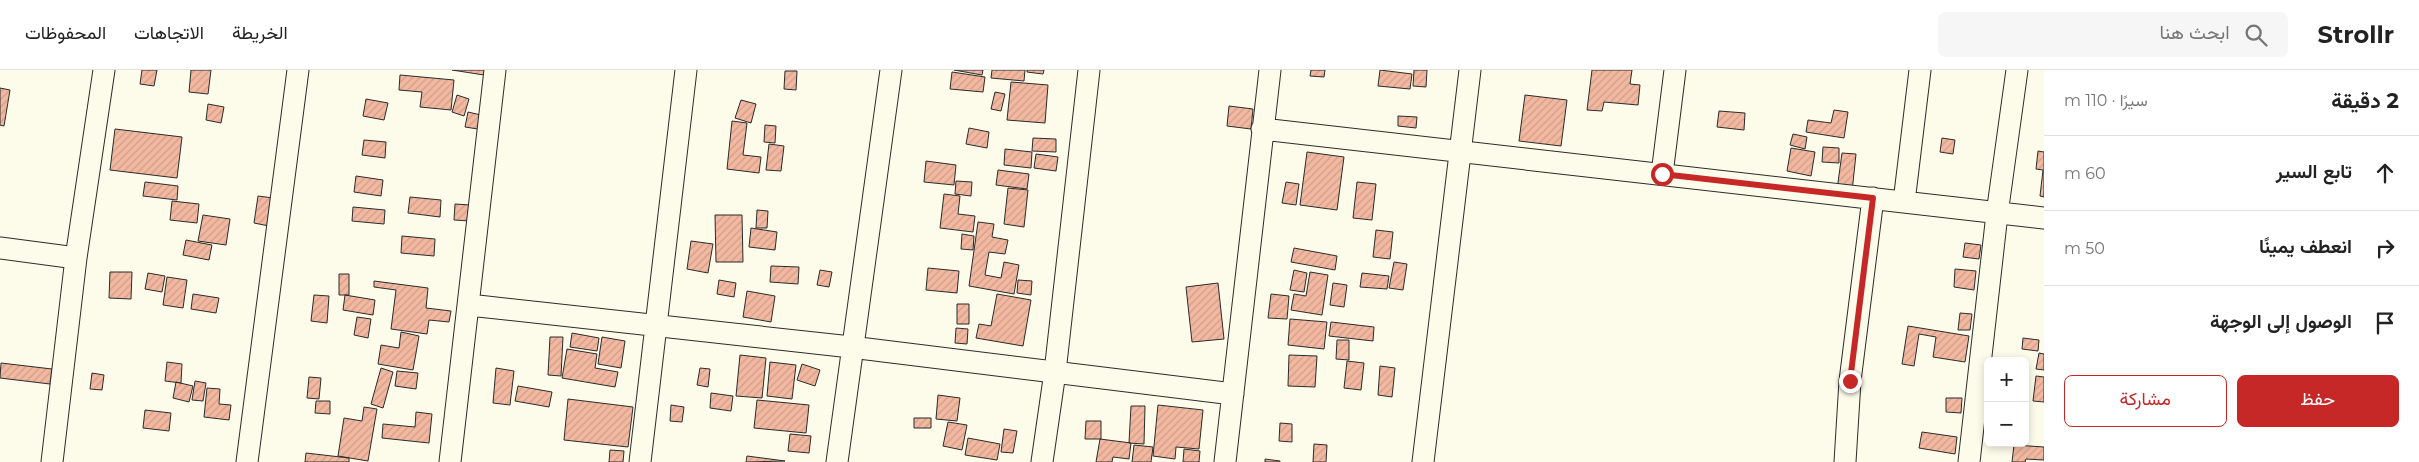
<!DOCTYPE html>
<html lang="ar">
<head>
<meta charset="utf-8">
<style>
  :root { --surface:#fff; --page:#f6f6f6; --text:#222; --muted:#767676; --line:#e0e0e0; --accent:#c62828 }
  body { margin:0; font-family:Montserrat,Vazirmatn,sans-serif; background:var(--page); color:var(--text); direction:rtl }
  .controls { position:absolute; right:15px; bottom:15px; display:grid; overflow:hidden; border-radius:8px; box-shadow:0 2px 8px #0003 }
  .controls button { width:45px; height:45px; display:grid; place-items:center; padding:0; border:0; border-bottom:1px solid var(--line); background:var(--surface); color:var(--text); font:25px sans-serif }
  .stop { position:absolute; width:15px; height:15px; margin:-11px; border:4px solid #c62828; border-radius:50%; background:#fff }
  .stop.end { background:#c62828; border-color:#fff; box-shadow:0 1px 5px #0008 }
  .list { margin:0; padding:0; list-style:none }
  h2 { display:flex; justify-content:space-between; align-items:center; height:65px; margin:0; padding:0 20px; font-size:21px }
  h2 small { font-size:16px; font-weight:400; color:var(--muted) }
  .list li { display:grid; grid-template-columns:32px 1fr auto; gap:15px; align-items:center; box-sizing:border-box; height:75px; padding:0 20px; border-top:1px solid var(--line) }
  .list b { display:block; font-size:19px; white-space:nowrap }
  .list em { font-size:16px; font-style:normal; color:var(--muted) }
  .actions { display:flex; gap:10px; padding:15px 20px }
  .actions a { flex:1; padding:11px 0; border:1px solid var(--accent); border-radius:8px; text-align:center; font-size:18px; color:var(--accent) }
  .actions .main { background:var(--accent); color:#fff }
  .icon { flex:none; width:28px; height:28px; fill:none; stroke:currentColor; stroke-width:2; stroke-linecap:round; stroke-linejoin:round }
  .map { position:relative; flex:none; width:2044px; height:392px; overflow:hidden; direction:ltr }
  header { display:flex; align-items:center; gap:30px; box-sizing:border-box; height:70px; padding:0 25px; background:var(--surface); border-bottom:1px solid var(--line) }
  header strong { font-size:24px }
  nav { display:flex; gap:28px; margin-inline-start:auto; font-size:18px }
  .search { width:350px; height:45px; background:var(--page); display:flex; align-items:center; gap:12px; box-sizing:border-box; padding:0 18px; border-radius:8px; color:var(--muted); font-size:19px }
  main { display:flex }
  aside { flex:1; background:var(--surface) }
  .map>svg:first-child { display:block }
</style>
</head>
<body>
<header>
<strong>Strollr</strong>
<div class="search"><svg class="icon" aria-label="search" viewBox="0 0 24 24"><circle cx="10" cy="10" r="6"/><path d="M15 15l6 6"/></svg>ابحث هنا</div>
<nav><a>الخريطة</a><a>الاتجاهات</a><a>المحفوظات</a></nav>
</header>
<main>
<aside>
<h2>2 دقيقة<small>سيرًا · 110 m</small></h2>
<ul class="list">
<li><svg class="icon" aria-label="ahead" viewBox="0 0 24 24"><path d="M12 20V5M6 11l6-6 6 6"/></svg><div><b>تابع السير</b></div><em>60 m</em></li>
<li><svg class="icon" aria-label="right" viewBox="0 0 24 24"><path d="M7 20v-9h11M14 6l5 5-5 5"/></svg><div><b>انعطف يمينًا</b></div><em>50 m</em></li>
<li><svg class="icon" aria-label="arrive" viewBox="0 0 24 24"><path d="M6 21V4h12l-3 4 3 4H6"/></svg><div><b>الوصول إلى الوجهة</b></div></li>
</ul>
<div class="actions"><a class="main">حفظ</a><a>مشاركة</a></div>
</aside>
<div class="map">
<svg width="2044" height="392" viewBox="0 0 2044 392">
  <defs>
    <pattern id="building-hatch" width="6" height="6" patternUnits="userSpaceOnUse" patternTransform="scale(1.25)"><rect width="6" height="6" fill="#f2b8a0"/><path d="M-1 1l2-2M0 6l6-6M5 7l2-2" fill="none" stroke="#d09e8a"/></pattern>
  </defs>
  <rect width="100%" height="100%" fill="#fdfbea"/>
  <path fill="url(#building-hatch)" stroke="#2b2b2b" d="M142,0H157L154,16L140,14Z
    M191,0H211L208,24L189,22Z
    M452,0H485L484,5Z
    M954,0H983L982,5Z
    M992,0H1025L1024,11L991,8Z
    M1027,0H1044L1043,4L1027,2Z
    M1311,0H1325L1324,7L1310,6Z
    M1380,0L1412,4L1410,19L1378,16Z
    M1414,0H1427L1426,17L1413,16Z
    M1592,0H1632L1630,14L1640,15L1638,35L1604,32L1602,41L1587,40Z
    M785,1H797L796,20L784,19Z
    M952,2L985,7L983,22L950,19Z
    M400,5L454,10L451,40L420,37L422,22L399,20Z
    M1011,12L1048,15L1045,53L1007,50Z
    M0,18L10,20L4,56L0,55Z
    M995,22L1005,24L1001,41L991,39Z
    M457,25L469,29L464,46L452,42Z
    M1525,25L1567,30L1561,76L1519,71Z
    M366,29L388,33L384,50L363,46Z
    M741,30L756,34L751,53L735,48Z
    M208,34L224,37L221,53L206,50Z
    M1229,36L1253,39L1251,59L1227,56Z
    M1834,40L1848,42L1844,68L1806,62L1808,50L1831,53Z
    M1719,41L1745,43L1744,60L1717,57Z
    M468,42L481,45L478,59L465,57Z
    M1398,46L1417,47L1416,58L1398,56Z
    M732,51L747,53L743,85L761,87L759,103L727,99Z
    M765,55L776,56L775,73L764,72Z
    M969,58L989,62L987,78L966,74Z
    M115,59L182,67L177,108L110,100Z
    M1793,64L1807,67L1805,79L1790,75Z
    M1033,68L1056,69V82L1032,81Z
    M1942,68L1955,70L1953,84L1940,82Z
    M364,70L386,72L385,88L362,85Z
    M769,74L784,76L781,101L766,100Z
    M1823,77L1839,78V93L1822,92Z
    M1791,78L1815,82L1811,106L1787,101Z
    M1005,79L1032,82L1031,98L1004,95Z
    M2038,81L2044,82V127L2040,126L2043,100L2036,99Z
    M1307,82L1344,87L1337,140L1300,135Z
    M1842,83L1856,84L1852,122L1837,120Z
    M1036,84L1058,87L1056,101L1034,98Z
    M926,91L956,95L954,115L924,112Z
    M998,100L1029,104L1027,119L996,115Z
    M356,106L383,110L381,126L354,122Z
    M956,111L972,112L971,126L955,124Z
    M145,112L178,116L177,130L143,126Z
    M1286,112L1299,114L1296,135L1282,133Z
    M1357,112L1376,114L1372,150L1353,148Z
    M1008,118L1028,120L1024,157L1004,154Z
    M944,124L960,126L958,144L975,146L973,162L940,158Z
    M258,126L273,128L269,156L254,153Z
    M410,127L441,130L440,147L408,143Z
    M172,131L199,134L197,153L170,150Z
    M455,134L470,135V151L454,150Z
    M353,137L385,140L384,154L352,151Z
    M757,140L768,141L767,158H756Z
    M203,145L230,149L226,175L198,171Z
    M715,145H742L743,192H716Z
    M978,152L994,154L992,167L1008,170L1005,184L989,182L985,205L1001,208L1004,192L1019,195L1014,224L969,216Z
    M751,158L777,162L775,180L749,177Z
    M1376,160L1393,162L1390,189L1373,187Z
    M962,164L974,166L973,180L961,179Z
    M402,166L435,169L434,186L401,183Z
    M186,170L212,175L209,190L183,185Z
    M691,171L713,174L708,203L687,199Z
    M1965,173L1981,175L1979,189L1963,187Z
    M1294,178L1337,186L1335,200L1291,192Z
    M1394,192L1407,194L1403,220L1389,218Z
    M771,196L799,197L798,214L770,212Z
    M928,198L959,201L957,223L926,220Z
    M1955,199L1976,201L1974,220L1954,217Z
    M820,200L832,202L829,217L817,215Z
    M1294,200L1307,203L1304,222L1290,220Z
    M110,202H132L131,229L109,228Z
    M1310,202L1328,205L1322,245L1291,240L1294,224L1306,226Z
    M148,203L165,206L162,222L145,219Z
    M1362,203L1389,206L1387,219L1360,217Z
    M339,204H349V225H339Z
    M167,207L187,210L183,238L163,235Z
    M719,210L736,213L734,227L717,224Z
    M1018,210L1032,211L1031,225L1017,223Z
    M374,211L428,218L426,238L451,241L449,252L429,250L427,264L391,259L396,220L374,217Z
    M1218,213L1224,269L1192,272L1186,217Z
    M1333,213L1347,215L1344,237L1330,235Z
    M747,221L775,226L771,252L743,247Z
    M193,224L219,228L216,243L191,239Z
    M997,224L1031,230L1023,276L976,268L979,254L991,256Z
    M1271,224L1289,226L1287,249L1268,248Z
    M314,225L329,226L327,253L311,251Z
    M345,225L375,230L373,245L343,240Z
    M957,234H969V254H957Z
    M1960,243L1972,244L1970,260H1958Z
    M357,247L371,249L368,268L354,265Z
    M1290,249L1327,252L1324,279L1288,275Z
    M1331,252L1374,257L1373,271L1329,266Z
    M1908,256L1969,266L1965,292L1933,287L1936,267L1919,264L1914,296L1902,294Z
    M956,258L968,259L967,274L955,273Z
    M401,262L419,266L413,300L378,294L381,275L399,278Z
    M572,263L599,268L597,281L570,277Z
    M550,267H563L561,306L548,305Z
    M602,267L625,271L621,298L598,294Z
    M2023,268L2039,270L2038,281L2022,279Z
    M1337,270H1349V290L1336,289Z
    M567,279L597,284L595,298L618,302L615,317L562,308Z
    M2039,283L2044,284V300L2036,299Z
    M740,285L766,288L762,328L736,326Z
    M1289,285L1317,286L1315,317L1288,316Z
    M1347,291L1364,293L1361,320L1344,318Z
    M167,292L182,294L181,313L165,311Z
    M770,292L796,295L792,329L767,326Z
    M1,293L52,299L50,314L0,308Z
    M802,294L820,300L815,316L797,310Z
    M1380,296L1395,298L1392,327L1378,325Z
    M381,298L393,302L383,338L371,334Z
    M496,298L514,301L510,335L493,333Z
    M700,298L710,299L708,317L697,315Z
    M397,301L418,303L416,319L395,316Z
    M92,303L104,305L102,320L90,319Z
    M2036,306L2044,307V332L2033,331Z
    M309,307L321,308L319,329L307,328Z
    M195,311L206,313L203,331L192,330Z
    M176,312L193,316L189,332L173,328Z
    M518,316L552,322L549,337L515,331Z
    M207,318L220,319L219,334L231,335L229,350L204,347Z
    M711,323L733,326L731,341L710,338Z
    M938,325L960,328L957,351L936,349Z
    M1946,328H1962L1961,343L1946,342Z
    M568,329L633,337L628,377L564,370Z
    M757,330L809,335L806,363L754,358Z
    M316,331H330V344L315,343Z
    M671,335L684,337L682,352L670,351Z
    M1158,335L1203,340L1199,379L1176,377L1175,389L1153,386Z
    M1131,336H1145L1144,374L1129,373Z
    M364,337L377,339L368,391L338,386L344,348L362,351Z
    M145,340L171,343L169,361L143,358Z
    M416,342L432,344L429,373L382,368L383,354L415,357Z
    M914,348H931V358H914Z
    M1086,351H1101V369H1085Z
    M948,352L967,355L962,380L943,376Z
    M1280,353L1292,354V372L1279,371Z
    M1004,359L1017,361L1013,383L1001,382Z
    M1922,362L1957,367L1955,384L1919,378Z
    M790,364L811,366L809,383L788,381Z
    M968,368L1000,374L997,390L965,385Z
    M1100,369L1131,373L1129,389L1113,387L1112,392H1096Z
    M1314,374L1327,375L1326,392H1313Z
    M1134,375L1153,377L1151,392H1132Z
    M2014,375L2044,377V390L2026,389L2025,392H2012Z
    M1184,379L1200,381L1199,392H1183Z
    M610,380L624,381L623,392H609Z
    M306,383L349,388V392H305Z
    M747,386L785,391L746,392Z
    M1265,389L1280,391V392H1265Z"/>
  <g fill="none" stroke-linecap="round" stroke-linejoin="round">
    <defs>
      <path id="minor" d="M1262,59L2044,148
        M1662,104L1675,0
        M1904,132L1920,0
        M0,178L76,188
        M469,235L851,277L1233,324
        M52,392L76,188L104,0
        M247,392L298,0
        M450,392L495,0
        M640,392L686,0
        M837,392L891,0
        M1042,392L1055,302L1089,0
        M1225,392L1270,0
        M1423,392L1470,0
        M1845,392L1850,311L1873,128
        M1969,392L1997,144L2017,0"/>
    </defs>
    <use href="#minor" stroke="#2b2b2b" stroke-width="23"/>
    <use href="#minor" stroke="#fdfbea" stroke-width="21"/>
  </g>
  <g fill="none" stroke-linecap="round" stroke-linejoin="round">
    <path stroke="#c62828" stroke-width="6" d="M1662,104L1873,128L1850,311"/>
  </g>
</svg>
<div class="controls">
<button>+</button>
<button>−</button>
</div>
<div class="stop" style="left:1662px;top:104px"></div>
<div class="stop end" style="left:1850px;top:311px"></div>
</div>
</main>
</body>
</html>
